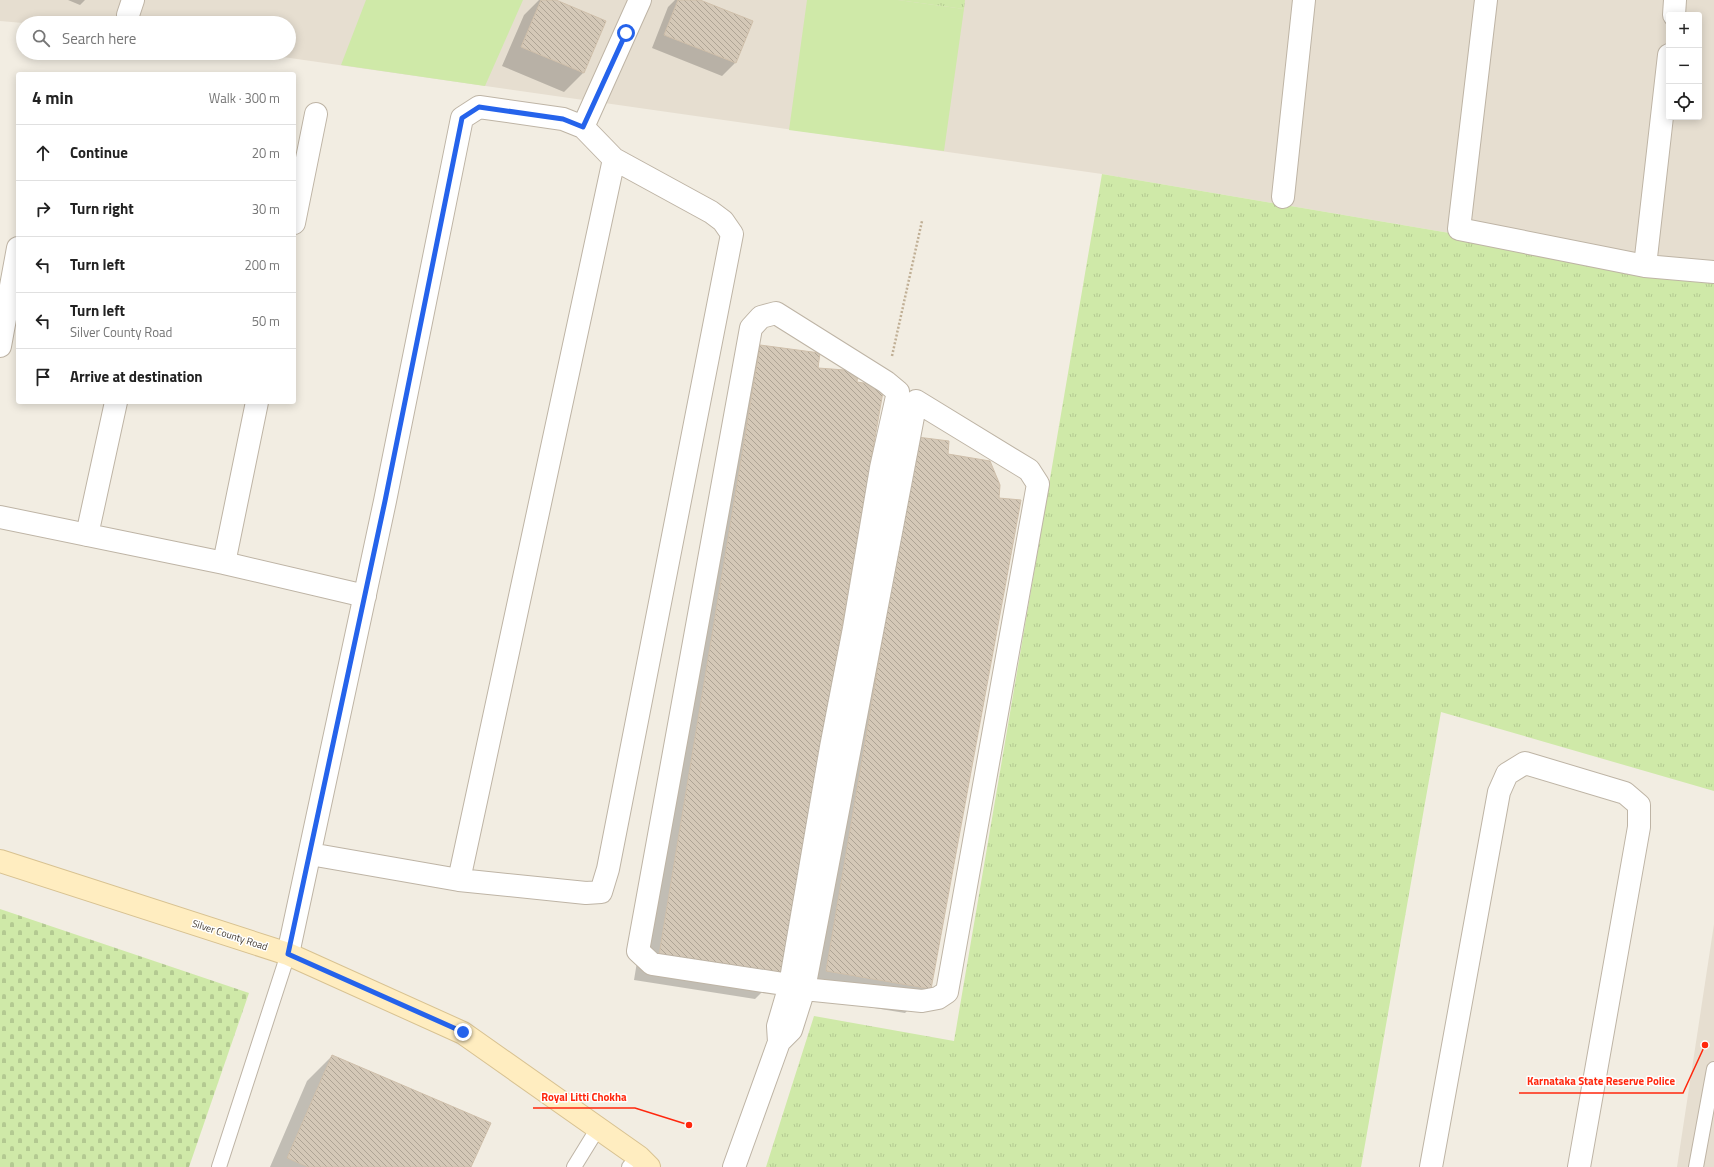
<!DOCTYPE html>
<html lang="en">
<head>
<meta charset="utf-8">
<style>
  :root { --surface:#fff; --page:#f2f2f2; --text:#222; --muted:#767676; --line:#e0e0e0 }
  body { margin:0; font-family:"Titillium Web",sans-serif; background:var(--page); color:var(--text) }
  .controls { position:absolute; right:12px; top:12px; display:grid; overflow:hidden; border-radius:4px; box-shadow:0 2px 10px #0003 }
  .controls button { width:36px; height:36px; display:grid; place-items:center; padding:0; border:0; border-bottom:1px solid var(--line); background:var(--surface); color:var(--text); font:20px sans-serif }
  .stop { position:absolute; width:12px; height:12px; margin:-9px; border:3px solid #2563eb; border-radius:50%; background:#fff }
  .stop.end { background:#2563eb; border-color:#fff; box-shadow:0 1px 4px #0008 }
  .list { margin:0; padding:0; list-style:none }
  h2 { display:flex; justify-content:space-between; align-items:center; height:52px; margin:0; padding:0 16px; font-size:17px }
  h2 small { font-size:13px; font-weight:400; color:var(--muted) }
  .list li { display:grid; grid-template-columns:26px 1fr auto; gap:12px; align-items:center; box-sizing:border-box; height:56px; padding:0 16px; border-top:1px solid var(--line) }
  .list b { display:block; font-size:15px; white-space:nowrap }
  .list p { margin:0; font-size:13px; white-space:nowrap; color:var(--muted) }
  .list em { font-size:13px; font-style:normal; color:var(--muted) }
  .icon { flex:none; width:22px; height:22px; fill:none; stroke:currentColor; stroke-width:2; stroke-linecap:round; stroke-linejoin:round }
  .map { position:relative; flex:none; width:1714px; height:1167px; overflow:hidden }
  .search { position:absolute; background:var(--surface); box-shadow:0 2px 10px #0003; left:16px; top:16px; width:280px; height:44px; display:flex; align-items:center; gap:10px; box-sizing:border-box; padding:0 14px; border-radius:22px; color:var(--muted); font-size:15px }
  .panel { position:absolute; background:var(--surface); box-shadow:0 2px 10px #0003; left:16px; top:72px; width:280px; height:332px; border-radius:4px }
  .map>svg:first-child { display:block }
</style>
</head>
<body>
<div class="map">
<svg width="1714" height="1167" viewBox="0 0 1714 1167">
  <defs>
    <pattern id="grass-tufts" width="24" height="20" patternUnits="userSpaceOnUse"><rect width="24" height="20" fill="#cfe9a8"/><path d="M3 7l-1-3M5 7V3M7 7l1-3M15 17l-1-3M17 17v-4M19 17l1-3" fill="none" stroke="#b3c991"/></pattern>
    <pattern id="cemetery-stones" width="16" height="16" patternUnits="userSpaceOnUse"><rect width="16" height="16" fill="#cfe9a8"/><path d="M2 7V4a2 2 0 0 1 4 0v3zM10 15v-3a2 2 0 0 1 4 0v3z" fill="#b3c991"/></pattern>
    <pattern id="building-back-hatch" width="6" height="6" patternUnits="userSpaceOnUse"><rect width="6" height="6" fill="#d4c8b7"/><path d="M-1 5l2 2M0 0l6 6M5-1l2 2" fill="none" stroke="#aea495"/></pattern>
  </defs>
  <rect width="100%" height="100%" fill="#f2ede2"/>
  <path fill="#e6ded0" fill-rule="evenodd" d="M0,0H1714V278L1102,174L255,53H289V23H23L0,21ZM1669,15H1699V117H1669Z
    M1714,924V1167H1677Z"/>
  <path fill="url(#grass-tufts)" d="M898,0H965L964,9Z
    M1102,174L1714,278V791L1441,712L1361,1167H766L814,1016L954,1041Z"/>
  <path fill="url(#cemetery-stones)" d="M0,909L249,993L189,1167H0Z"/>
  <path fill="#cfe9a8" d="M366,0H523L485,86L341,65Z
    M807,0H898L964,9L944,151L789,130Z"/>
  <path fill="#0003" d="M68,0H85L80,5Z
    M539,0H553L583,73L564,92L502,66L524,15Z
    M675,0H697L752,21L735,63L722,76L652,48L668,7Z
    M760,346L780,974L755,999L634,980L735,371Z
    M946,455L930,988L905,1013L801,996L892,463Z
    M332,1056L470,1167H270L307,1081Z"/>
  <path fill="url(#building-back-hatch)" stroke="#cfbfaa" d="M541,0H556L606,21L584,73L521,47Z
    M678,0H700L753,21L736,63L664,35Z
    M760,345L820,353L818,368L858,371L857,382L884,386L781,974L659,955Z
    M917,437L949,441L948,454L990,461L1000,485L999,498L1021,500L931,989L826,971Z
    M332,1055L491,1123L471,1167H308L287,1158Z"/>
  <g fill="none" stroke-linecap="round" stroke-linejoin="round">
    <defs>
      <path id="lane" d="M219,1167L288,954
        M574,1167L598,1128
        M629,1167L639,1157
        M1696,1167L1714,1069"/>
      <path id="street" d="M1486,0L1459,229L1645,266L1714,272
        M128,15L133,0
        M1674,15L1675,0
        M583,127L640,0
        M1283,197L1304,0
        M294,223L316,114
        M1645,266L1669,55
        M0,346L18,248
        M0,517L224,563L365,596
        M87,535L116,402
        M224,563L257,402
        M459,880L614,159
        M288,954L385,501L462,118L479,107L563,119L583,127L614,159L711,212L723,221L732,234L608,869L601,892L586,893L459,880L310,854
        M779,1042L778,1026L790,985L831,747L854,628L881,468L898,392L886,382L776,313L761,317L751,328L638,951L652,964L790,985
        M734,1167L779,1042L791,1030L804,989L916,401L1029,470L1038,484L947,992L938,998L922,1001L804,989
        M1431,1167L1499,792L1507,774L1525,763L1625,793L1639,805V827L1579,1167"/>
      <path id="secondary" d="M0,861L288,954L463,1033L639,1157L649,1167"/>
    </defs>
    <use href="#lane" stroke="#beb4a5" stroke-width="16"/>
    <use href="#street" stroke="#beb4a5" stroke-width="24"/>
    <use href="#secondary" stroke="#d8c291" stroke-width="24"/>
    <path stroke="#c0af95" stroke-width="2.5" stroke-dasharray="2 2" stroke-linecap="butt" d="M892,356L922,221"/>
    <use href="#lane" stroke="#fff" stroke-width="14"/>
    <use href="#street" stroke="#fff" stroke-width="22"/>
    <use href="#secondary" stroke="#ffedc0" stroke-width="22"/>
  </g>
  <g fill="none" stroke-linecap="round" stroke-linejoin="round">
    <path stroke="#2563eb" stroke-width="5" d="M463,1032L288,954L385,501L462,118L479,107L563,119L583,127L626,33"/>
  </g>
  <g text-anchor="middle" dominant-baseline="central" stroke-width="3" stroke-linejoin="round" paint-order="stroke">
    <g font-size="10" fill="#443c33" stroke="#fff">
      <text transform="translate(230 935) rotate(18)">Silver County Road</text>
    </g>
  </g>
  <path fill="none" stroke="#ff270d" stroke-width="1.5" d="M1705 1045L1683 1093H1519M689 1125L635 1108H533"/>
  <g fill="#ff270d" stroke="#fff" stroke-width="1.5">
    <circle cx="1705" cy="1045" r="4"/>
    <circle cx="689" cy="1125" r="4"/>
  </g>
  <g font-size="11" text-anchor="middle" font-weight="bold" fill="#ff270d" stroke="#fff" stroke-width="3" stroke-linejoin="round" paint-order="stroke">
    <text x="1601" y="1085">Karnataka State Reserve Police</text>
    <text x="584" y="1101">Royal Litti Chokha</text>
  </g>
</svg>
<div class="controls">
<button>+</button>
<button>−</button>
<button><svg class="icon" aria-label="locate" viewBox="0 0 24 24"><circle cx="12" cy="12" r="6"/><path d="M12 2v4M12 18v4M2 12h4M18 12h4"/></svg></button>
</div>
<div class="stop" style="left:626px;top:33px"></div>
<div class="stop end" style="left:463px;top:1032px"></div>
<div class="search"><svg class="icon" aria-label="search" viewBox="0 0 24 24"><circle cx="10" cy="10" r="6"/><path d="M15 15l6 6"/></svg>Search here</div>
<section class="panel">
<h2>4 min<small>Walk · 300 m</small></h2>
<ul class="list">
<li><svg class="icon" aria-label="ahead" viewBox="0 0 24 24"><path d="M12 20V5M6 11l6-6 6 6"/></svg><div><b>Continue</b></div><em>20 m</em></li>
<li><svg class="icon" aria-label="right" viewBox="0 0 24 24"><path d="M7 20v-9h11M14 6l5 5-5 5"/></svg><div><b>Turn right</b></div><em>30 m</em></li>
<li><svg class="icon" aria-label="left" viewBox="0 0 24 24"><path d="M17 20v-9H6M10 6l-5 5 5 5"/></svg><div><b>Turn left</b></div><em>200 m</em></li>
<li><svg class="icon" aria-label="left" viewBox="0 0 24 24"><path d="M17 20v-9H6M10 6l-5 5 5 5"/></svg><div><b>Turn left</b><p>Silver County Road</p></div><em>50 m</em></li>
<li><svg class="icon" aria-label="arrive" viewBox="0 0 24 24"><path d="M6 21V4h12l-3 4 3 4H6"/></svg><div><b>Arrive at destination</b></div></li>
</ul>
</section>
</div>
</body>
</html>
